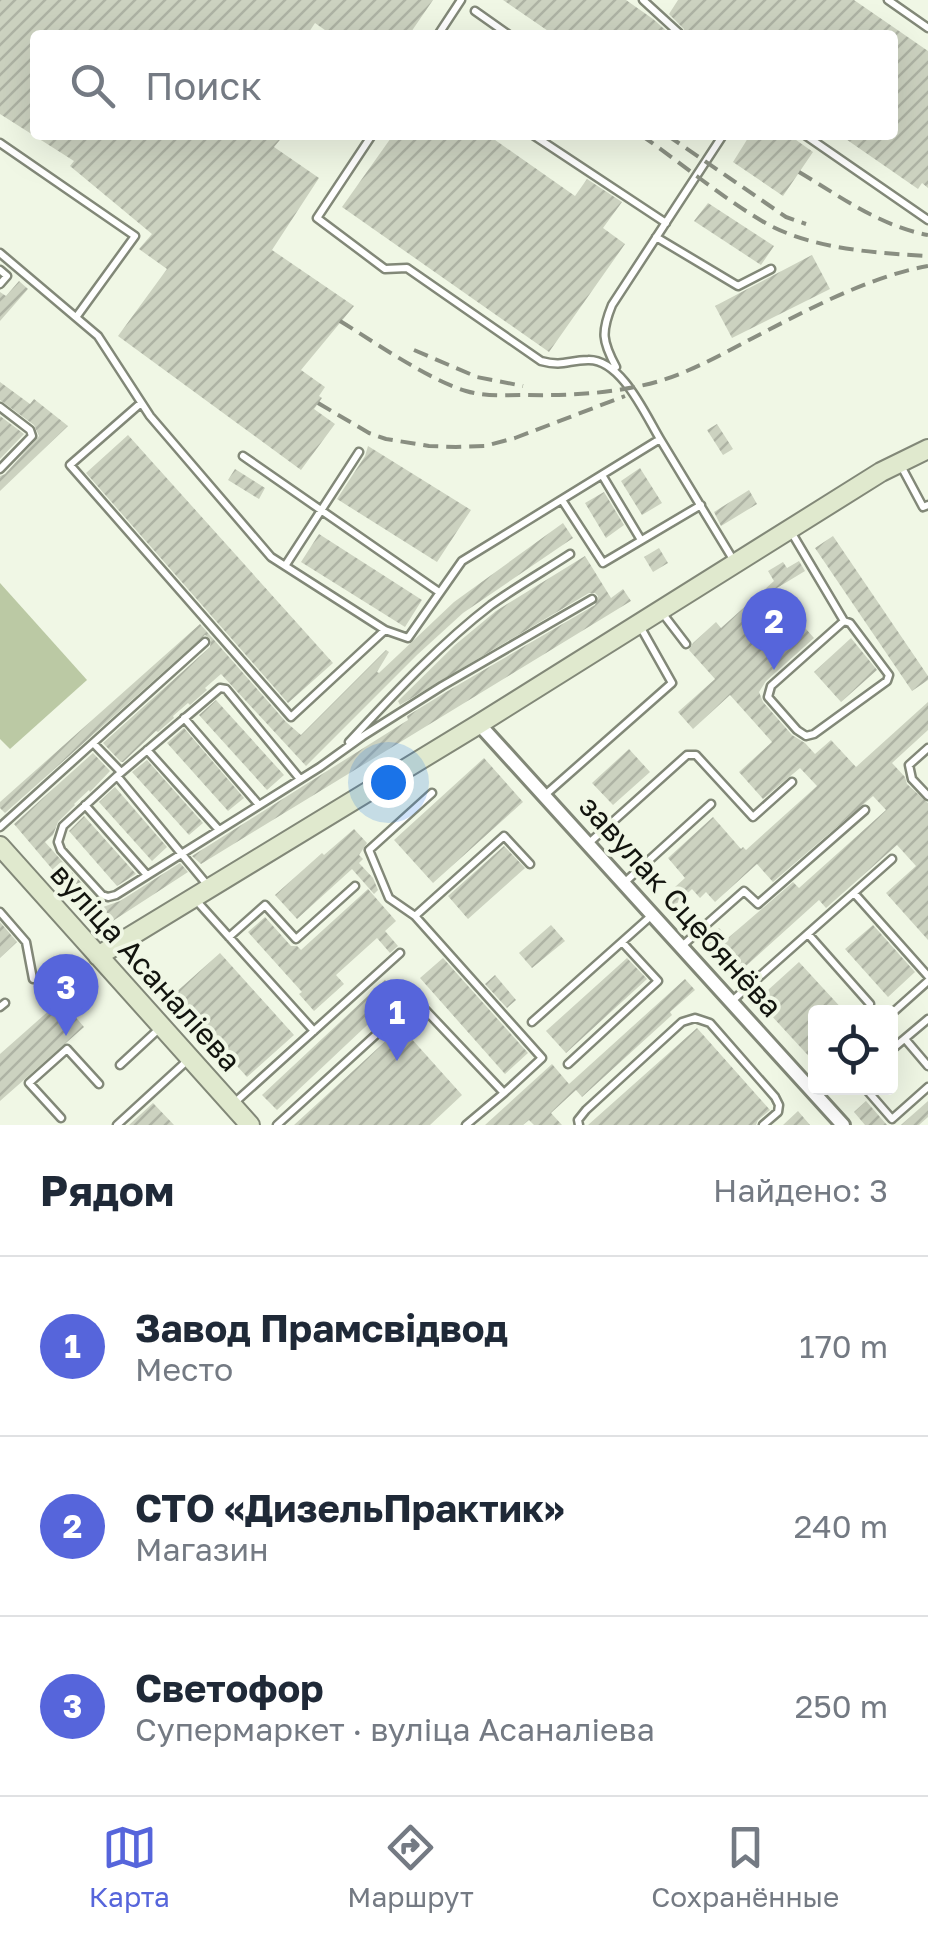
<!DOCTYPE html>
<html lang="ru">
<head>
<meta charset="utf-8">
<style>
  :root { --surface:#fff; --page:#f6f6f7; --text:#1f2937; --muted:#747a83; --line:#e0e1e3; --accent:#5665db }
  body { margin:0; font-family:"Golos Text",sans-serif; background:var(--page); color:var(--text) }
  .controls { position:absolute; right:30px; bottom:30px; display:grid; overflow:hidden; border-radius:10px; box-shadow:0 10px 40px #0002 }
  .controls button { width:90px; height:90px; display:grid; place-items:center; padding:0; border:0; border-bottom:2px solid var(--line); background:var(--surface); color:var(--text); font:50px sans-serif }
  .you { position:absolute; left:388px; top:782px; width:35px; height:35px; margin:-25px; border:8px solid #fff; border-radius:50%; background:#1a73e8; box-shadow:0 0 0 15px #1a73e833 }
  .badge { display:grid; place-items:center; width:65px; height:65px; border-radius:50%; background:var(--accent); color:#fff; font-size:32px; font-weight:700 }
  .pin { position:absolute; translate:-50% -82px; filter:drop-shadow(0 2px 5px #0008) }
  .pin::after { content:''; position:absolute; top:52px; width:35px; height:30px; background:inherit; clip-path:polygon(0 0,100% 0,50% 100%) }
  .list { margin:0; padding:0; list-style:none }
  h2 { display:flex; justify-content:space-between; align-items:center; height:130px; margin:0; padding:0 40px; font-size:42px }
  h2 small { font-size:32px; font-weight:400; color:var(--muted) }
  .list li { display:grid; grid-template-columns:65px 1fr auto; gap:30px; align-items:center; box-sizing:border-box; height:180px; padding:0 40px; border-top:2px solid var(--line) }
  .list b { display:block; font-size:38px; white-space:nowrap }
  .list p { margin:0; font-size:32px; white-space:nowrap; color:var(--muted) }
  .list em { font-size:32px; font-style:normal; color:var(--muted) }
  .icon { flex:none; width:55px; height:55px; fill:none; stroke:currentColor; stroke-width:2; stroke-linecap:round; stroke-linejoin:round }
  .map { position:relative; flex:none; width:928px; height:1125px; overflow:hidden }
  .search { position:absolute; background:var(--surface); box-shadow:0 10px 40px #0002; left:30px; right:30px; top:30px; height:110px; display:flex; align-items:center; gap:25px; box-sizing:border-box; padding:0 35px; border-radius:10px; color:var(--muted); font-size:38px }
  .sheet { height:670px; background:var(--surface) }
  nav { display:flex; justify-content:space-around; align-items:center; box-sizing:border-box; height:140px; border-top:2px solid var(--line); background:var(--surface); font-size:28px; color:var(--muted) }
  nav a { display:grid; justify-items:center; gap:5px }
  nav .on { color:var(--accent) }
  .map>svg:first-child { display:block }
</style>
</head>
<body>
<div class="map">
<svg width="928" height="1125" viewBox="0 0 928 1125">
  <defs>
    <pattern id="building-hatch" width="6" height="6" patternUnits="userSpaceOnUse" patternTransform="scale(2.5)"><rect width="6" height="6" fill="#ccd2c0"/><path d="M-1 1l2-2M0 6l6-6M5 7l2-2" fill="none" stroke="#aeb3a4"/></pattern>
  </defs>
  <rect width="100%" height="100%" fill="#f0f7e5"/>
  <path fill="#bbc9a4" d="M0,583L87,680L10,749L0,739Z"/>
  <path fill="url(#building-hatch)" d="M0,0H433L409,35H332L315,23L307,35H35V135H284L274,147L319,178L272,250L354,306L301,370L325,387L319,396L322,398L314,409L335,424L301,470L118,336L167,269L139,249L152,234L70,166L74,161L0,114Z
    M503,0H626L653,19L671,35H554Z
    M678,0H854L928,51V188L922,183L918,189L840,135H893V35H685L684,29L669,14Z
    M393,135H488L575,196L587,179L622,202L603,228L625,244L549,352L342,207Z
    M750,135H789L813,152L783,196L733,162Z
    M708,203L774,246L761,265L694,221Z
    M812,255L830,289L732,338L715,306Z
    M19,281L28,289L0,321V292L6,296Z
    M0,382L30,404L34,399L68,426L0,491V476L5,474L39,436L34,425L0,400Z
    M0,416L24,434L0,459Z
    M717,424L733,449L723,455L707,430Z
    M128,435L333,663L288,703L86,473Z
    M368,446L471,510L437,562L337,499L365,456Z
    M640,468L662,503L642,515L621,481Z
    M235,469L265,488L259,499L228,480Z
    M749,490L757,504L721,526L714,512Z
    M604,492L624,525L606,538L585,503Z
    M563,523L573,538L463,613L417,655L306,766L221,674L205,688L207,690L190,705L188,703L173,716L174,718L158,732L156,731L123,762H121L103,743L210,647L211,640L205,635L5,813L0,808V802L200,624L286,722L301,735L386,650L389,652L377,672L379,673L454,602Z
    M319,534L422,600L405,627L301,562Z
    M833,536L928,676V680L912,691L815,548Z
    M659,548L668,563L653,572L644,557Z
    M585,556L611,598L623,589L631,601L201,864L192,856L408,720L407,716L446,692L595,605L598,596L595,593H589L400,705L398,701L455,645L496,611Z
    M799,561L805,571L772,591L814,638L766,681L759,692L763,702L792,735L805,743L815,754L831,740L856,767L928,702V730L892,763L905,777L907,784L928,803V940L886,893L916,866L897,845L826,908L819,900L736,975L705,941L719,928L728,938L793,882L799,888L886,810L873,796L773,882L757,864L715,902L706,892L700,898L692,889L673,907L664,897L685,878L668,858L713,817L741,849L743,847L746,850L817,786L800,768L763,799L739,772L772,742L730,695L693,729L678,712L715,679L689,650L693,643L716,622L721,628L774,581L768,571L783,562L787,568Z
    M851,638L877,670L841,702L814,672Z
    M216,700L284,775L267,790L199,715Z
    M184,728L244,798L228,811L167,743Z
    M629,749L650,772L613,805L592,783Z
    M93,753L110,771L90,792L89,790L74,804L75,805L58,822L53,835L45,842L103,907L120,901L180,863L188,872L102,928L14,824Z
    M484,758L523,802L433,883L394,840Z
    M147,760L203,823L189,835L132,772Z
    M115,787L167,847L152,861L99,802Z
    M84,816L136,874L117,886L69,831Z
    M354,829L367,843L359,855L363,859L359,863L373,878L378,890L374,894L352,869L297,919L275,895L322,853L324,855Z
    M504,846L525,868L468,919L448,896Z
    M368,889L396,921L385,931L398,946L390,953L377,938L336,975L344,984L314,1011L299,994L302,992L248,932L265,917L291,946H297L301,950Z
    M0,922L17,942L0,958Z
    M551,925L565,941L532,968L519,953Z
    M873,925L915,972L888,997L845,949Z
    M220,953L294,1035L247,1077L173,995Z
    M443,958L528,1053L505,1074L420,978Z
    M627,958L647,979L566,1053L546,1031Z
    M799,962L845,1012H816V1064L757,1000Z
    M495,975L516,1000L507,1008L485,984Z
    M685,979L695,990L670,1012L672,1015L582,1097L576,1090L551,1113L562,1125H534L529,1120L523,1125H485L552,1064L569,1084Z
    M385,980L399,995L277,1110L262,1095Z
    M61,1000L84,1027L0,1101V1054Z
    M401,1027L462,1095L430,1125H294Z
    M697,1028L770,1110L758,1120L756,1125H588Z
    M866,1101L887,1125H865L854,1112Z
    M928,1101V1117L919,1125H901Z
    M153,1103L174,1125H129Z
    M798,1111L810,1125H783Z"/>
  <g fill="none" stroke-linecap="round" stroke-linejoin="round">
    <defs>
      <path id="lane" d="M643,0L679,33
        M888,0L928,28
        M475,11L509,35
        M438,35L461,0
        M372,135L317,218L385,269L407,268L541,361C564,367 568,360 588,360C621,359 645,414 660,439
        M533,135L666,223
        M805,135L928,220
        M0,143L135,236L77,316
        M656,237L738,286L771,269
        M0,253L98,336L150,416L271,557L385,630L408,638L462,561L660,439L734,561
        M0,270L7,276L0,284
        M616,367C602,341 601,332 612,305L723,135
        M141,403L70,465L291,717L385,630
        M0,407L30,430L32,436L0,469
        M243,456L439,592
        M900,464L923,507L928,505
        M602,475L641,540
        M562,500L603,563L701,505
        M790,530L844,621L850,623L889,675L887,681L814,734L806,736L797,730L768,697L771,686L844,621
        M285,566L359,452
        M663,614L686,644
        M184,718L259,805
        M349,742C393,695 439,645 491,605C516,587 544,571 570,554
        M93,743L205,642
        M928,748L909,765L912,779L928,796
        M147,750L219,830
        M117,776L220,688L226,689L300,779
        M545,795L672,683L641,628
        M85,805L147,875
        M0,827L93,743L121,772
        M589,843L687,755H696L753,817L792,782
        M624,883L711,804
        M209,887L117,776L63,826L58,842L61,850L102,895L108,897L116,895L320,767L363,736L442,686L592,599
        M854,893L928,976
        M194,898L314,1031
        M0,912L26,942L33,979
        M415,916L389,898L369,850L432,793
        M808,934L870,1004
        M229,937L265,905L296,939L355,886
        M682,946L744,891L758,904L865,810
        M732,1001L892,859
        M0,1007L5,1003
        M890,1015L928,981
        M532,1022L651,916
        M905,1039L928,1066
        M890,1051L928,1019
        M568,1064L658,981L622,942
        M120,1065L161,1027
        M865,1088L892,1119L928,1087
        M504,1093L542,1058L415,916L504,836L530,864
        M233,1104L400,953
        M61,1118L29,1083L67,1049L99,1084
        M117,1125L189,1059
        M277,1125L415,999L504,1093L466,1125
        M579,1125L578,1120L586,1110L682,1022L695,1018L710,1023L775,1097L779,1105L778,1112L763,1125"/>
      <path id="street" d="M479,724L843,1125"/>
      <path id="secondary" d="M0,846L250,1125
        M98,956L479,724L881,472L928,449"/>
    </defs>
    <use href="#lane" stroke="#828878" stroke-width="11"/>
    <use href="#street" stroke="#828878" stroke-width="18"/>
    <use href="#secondary" stroke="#828878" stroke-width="22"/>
    <use href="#lane" stroke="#fff" stroke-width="6"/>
    <use href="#street" stroke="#fff" stroke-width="12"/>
    <use href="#secondary" stroke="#e0e9ce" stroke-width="18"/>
    <path stroke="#898e81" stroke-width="4" stroke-dasharray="15 8" stroke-linecap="butt" d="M641,135C681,163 720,196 762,221C809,249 875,253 928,256
      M667,135L786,217L806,224
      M799,172C841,197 880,226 928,235
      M340,321C376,343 427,379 466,391C486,397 507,395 527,395C572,396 620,393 663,380C694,370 724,353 753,338C805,311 870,276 928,266
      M414,350L477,377L523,386
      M318,403L369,433L386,439L429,446L456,447L485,446L515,438L625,396"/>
  </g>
  <g text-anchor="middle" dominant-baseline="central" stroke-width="8" stroke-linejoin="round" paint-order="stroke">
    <g font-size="30" fill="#12140e" stroke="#f0f7e5">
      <text transform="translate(681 906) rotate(48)">завулак Сцебянёва</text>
      <text transform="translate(146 967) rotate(48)">вуліца Асаналіева</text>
    </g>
  </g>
</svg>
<div class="controls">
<button><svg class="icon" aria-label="locate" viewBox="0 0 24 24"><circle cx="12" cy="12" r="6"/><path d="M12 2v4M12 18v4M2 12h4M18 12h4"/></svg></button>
</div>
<div class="you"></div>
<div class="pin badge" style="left:397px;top:1061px">1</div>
<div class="pin badge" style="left:774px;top:670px">2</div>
<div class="pin badge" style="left:66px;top:1036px">3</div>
<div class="search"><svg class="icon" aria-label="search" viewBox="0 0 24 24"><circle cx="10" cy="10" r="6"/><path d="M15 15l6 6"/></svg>Поиск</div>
</div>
<section class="sheet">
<h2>Рядом<small>Найдено: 3</small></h2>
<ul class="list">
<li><span class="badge">1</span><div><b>Завод Прамсвідвод</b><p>Место</p></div><em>170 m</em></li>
<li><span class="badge">2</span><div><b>СТО «ДизельПрактик»</b><p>Магазин</p></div><em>240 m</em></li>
<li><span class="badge">3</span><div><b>Светофор</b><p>Супермаркет · вуліца Асаналіева</p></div><em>250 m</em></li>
</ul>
</section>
<nav>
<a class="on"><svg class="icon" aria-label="map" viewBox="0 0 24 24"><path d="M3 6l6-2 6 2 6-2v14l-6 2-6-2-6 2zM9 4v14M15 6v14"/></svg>Карта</a>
<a><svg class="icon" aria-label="directions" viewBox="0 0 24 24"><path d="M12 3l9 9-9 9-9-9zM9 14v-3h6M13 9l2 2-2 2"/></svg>Маршрут</a>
<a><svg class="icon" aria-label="saved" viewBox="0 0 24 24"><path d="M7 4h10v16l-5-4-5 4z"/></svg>Сохранённые</a>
</nav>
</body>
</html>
